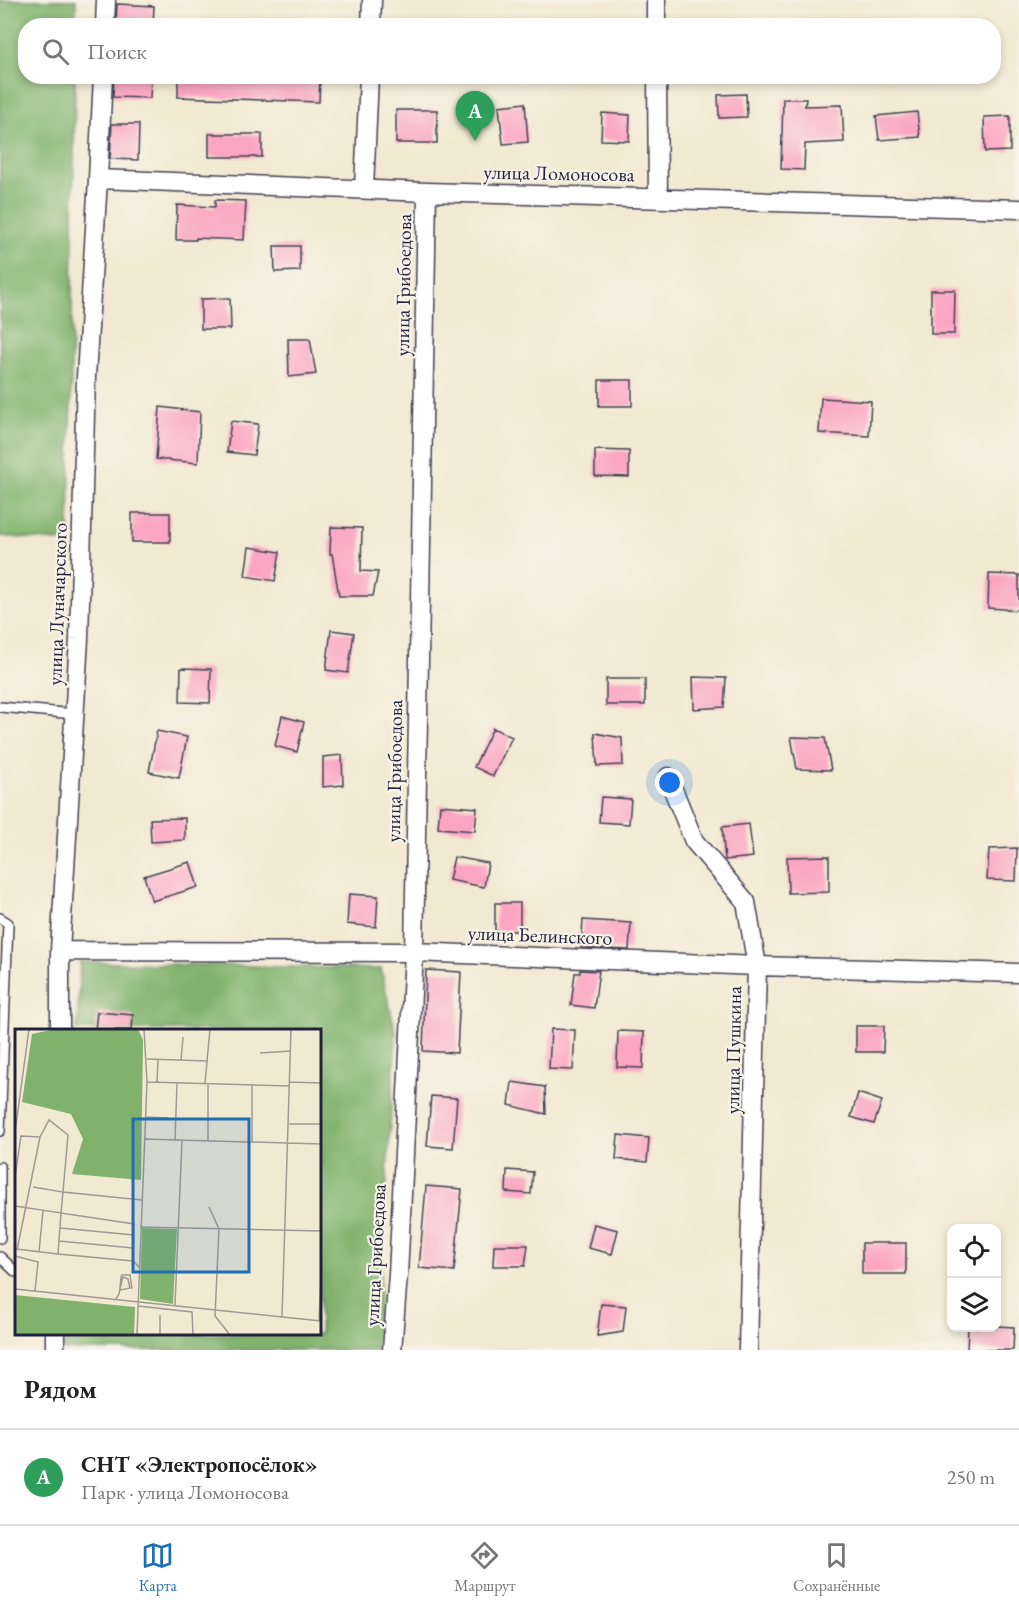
<!DOCTYPE html>
<html lang="ru">
<head>
<meta charset="utf-8">
<style>
  :root { --surface:#fff; --page:#f6f6f6; --text:#222; --muted:#767676; --line:#e0e0e0; --accent:#1f6fb2 }
  body { margin:0; font-family:"EB Garamond",serif; background:var(--page); color:var(--text) }
  .controls { position:absolute; right:18px; bottom:18px; display:grid; overflow:hidden; border-radius:12px; box-shadow:0 3px 9px #0003 }
  .controls button { width:54px; height:54px; display:grid; place-items:center; padding:0; border:0; border-bottom:2px solid var(--line); background:var(--surface); color:var(--text); font:30px sans-serif }
  .you { position:absolute; left:670px; top:783px; width:21px; height:21px; margin:-15px; border:4px solid #fff; border-radius:50%; background:#1a73e8; box-shadow:0 0 0 9px #1a73e833 }
  .badge { display:grid; place-items:center; width:39px; height:39px; border-radius:50%; background:var(--accent); color:#fff; font-size:20px; font-weight:700 }
  .pin { position:absolute; translate:-50% -50px; filter:drop-shadow(0 2px 3px #0008) }
  .pin::after { content:''; position:absolute; top:32px; width:21px; height:18px; background:inherit; clip-path:polygon(0 0,100% 0,50% 100%) }
  .list { margin:0; padding:0; list-style:none }
  h2 { display:flex; justify-content:space-between; align-items:center; height:78px; margin:0; padding:0 24px; font-size:26px }
  h2 small { font-size:20px; font-weight:400; color:var(--muted) }
  .list li { display:grid; grid-template-columns:39px 1fr auto; gap:18px; align-items:center; box-sizing:border-box; height:96px; padding:0 24px; border-top:2px solid var(--line) }
  .list b { display:block; font-size:22px; white-space:nowrap }
  .list p { margin:0; font-size:20px; white-space:nowrap; color:var(--muted) }
  .list em { font-size:20px; font-style:normal; color:var(--muted) }
  .icon { flex:none; width:33px; height:33px; fill:none; stroke:currentColor; stroke-width:2; stroke-linecap:round; stroke-linejoin:round }
  .map { position:relative; flex:none; width:1019px; height:1350px; overflow:hidden }
  .search { position:absolute; background:var(--surface); box-shadow:0 3px 9px #0003; left:18px; right:18px; top:18px; height:66px; display:flex; align-items:center; gap:15px; box-sizing:border-box; padding:0 21px; border-radius:24px; color:var(--muted); font-size:22px }
  .sheet { height:174px; background:var(--surface) }
  nav { display:flex; justify-content:space-around; align-items:center; box-sizing:border-box; height:84px; border-top:2px solid var(--line); background:var(--surface); font-size:16px; color:var(--muted) }
  nav a { display:grid; justify-items:center; gap:3px }
  nav .on { color:var(--accent) }
  .map>svg:first-child { display:block }
</style>
</head>
<body>
<div class="map">
<svg width="1019" height="1350" viewBox="0 0 1019 1350">
  <rect width="100%" height="100%" fill="#f7f3e8"/>
  <filter id="ink" filterUnits="userSpaceOnUse"><feTurbulence type="fractalNoise" baseFrequency=".0167" numOctaves="2"/><feDisplacementMap in="SourceGraphic" scale="12" xChannelSelector="R" yChannelSelector="G"/><feConvolveMatrix kernelMatrix="1 2 1 2 8 2 1 2 1" color-interpolation-filters="sRGB"/></filter>
  <filter id="wash" filterUnits="userSpaceOnUse"><feTurbulence type="fractalNoise" baseFrequency=".008" numOctaves="4" result="noise"/><feDisplacementMap in="SourceGraphic" scale="24" xChannelSelector="R" yChannelSelector="G"/><feGaussianBlur stdDeviation="1.35" result="paint"/><feColorMatrix in="noise" values="0 0 0 0 0 0 0 0 0 0 0 0 0 0 0 0 0 1.4 0 .05"/><feComposite in="paint" operator="in"/></filter>
  <g filter="url(#wash)">
    <rect width="100%" height="100%" fill="#f2e9d2"/>
    <path fill="#80b26c" stroke="#516a54" stroke-width="1.5" d="M0,0H76V25L26,26V76L75,77L69,542L0,536Z
      M80,962L381,969L396,1034L376,1350H64L65,1334H320V1030H77Z"/>
    <g id="blocks">
      <path fill="#fba5c2" d="M117,4L154,6L153,26H116Z
        M114,76H151L150,98L113,97Z
        M178,76H320L319,102L178,97Z
        M746,94L747,117L719,118L718,95Z
        M783,99H806L805,106L842,105L844,142L805,144L804,170L781,169Z
        M525,103L528,142L503,144L499,106Z
        M396,110H437V143H396Z
        M917,112L920,137L879,140L876,116Z
        M602,113L630,115L629,141L601,140Z
        M1010,116V151L985,152L984,117Z
        M112,124H139L138,160L110,159Z
        M209,134H262V157H209Z
        M215,200L246,201L244,240L196,238V240H176L177,205L215,207Z
        M274,246H300V271L275,272Z
        M931,290H955L954,334H931Z
        M230,298L231,329H201V299Z
        M288,339H310L316,374L289,377Z
        M599,380H632V406H599Z
        M821,398L871,401L869,436L819,433Z
        M160,407L200,412L198,463L156,459Z
        M231,421L258,424L254,455L227,452Z
        M595,450L629,451V477L595,476Z
        M132,513H170V542H132Z
        M331,527L362,528L361,571L378,572L373,596H339L332,554H330Z
        M249,547L280,552L275,581L245,576Z
        M989,574L1019,575V610L988,608Z
        M331,630L354,633L348,673L326,670Z
        M181,668L211,669L210,703L180,702Z
        M693,677L726,678L724,707L694,709Z
        M606,679H645V705H606Z
        M282,716L304,722L297,752L275,746Z
        M493,728L512,737L493,776L474,767Z
        M157,731L187,737L179,778L149,772Z
        M595,733L622,738L623,765L597,766Z
        M791,737L825,738L831,770L797,769Z
        M342,755L343,785L323,787V757Z
        M601,797L631,799L629,824L599,822Z
        M440,805L477,808L475,831L438,828Z
        M185,818V840L151,842L150,819Z
        M749,824L753,857L725,860L722,827Z
        M1017,848L1016,881L987,880L989,849Z
        M829,856V892L788,893L787,857Z
        M454,857L488,863L484,887L449,880Z
        M190,862L198,887L152,901L144,876Z
        M349,894L378,896L376,927L347,924Z
        M495,903H520V931H495Z
        M583,920L631,923L629,950L581,948Z
        M426,970L461,972L457,1053L423,1051Z
        M580,970L599,971L594,1008L571,1005L575,973H580Z
        M97,1012L133,1015L132,1030H95Z
        M856,1026H884L883,1052H856Z
        M551,1029L575,1030L573,1070L549,1069Z
        M618,1031L644,1032L643,1068L617,1067Z
        M512,1082L545,1087L546,1114L509,1105Z
        M858,1093L882,1101L874,1124L851,1117Z
        M431,1096L457,1098L453,1148L427,1146Z
        M618,1135L649,1138L647,1162L616,1159Z
        M507,1170L533,1172L531,1194L506,1192Z
        M426,1186L462,1189L454,1271L419,1268Z
        M594,1224L618,1230L612,1254L588,1248Z
        M862,1243H906V1274H862Z
        M494,1245H528L525,1266H493Z
        M601,1304L626,1306L623,1332L597,1336Z
        M996,1326L1014,1327L1013,1350H967L968,1328H996Z"/>
    </g>
  </g>
  <g filter="url(#ink)">
    <use href="#blocks" fill-opacity="0" stroke="#414052" stroke-width="1.5"/>
    <g fill="none" stroke-linecap="round" stroke-linejoin="round">
      <defs>
        <path id="lane" d="M0,707L75,714
          M0,918L8,923L0,1131
          M0,1167V1238
          M0,1257L16,1272"/>
        <path id="street" d="M656,0V26
          M105,26L106,0
          M371,26L372,0
          M657,76L658,198
          M98,179L427,192L1019,209
          M364,189L369,76
          M668,777L694,841L746,902L757,966L748,1350
          M60,951L414,952L757,966L1019,973
          M60,1030V951L79,639L86,377L98,179L103,76
          M55,1350V1334
          M392,1350L398,1275L414,952L427,192"/>
      </defs>
      <use href="#lane" stroke="#414052" stroke-width="12"/>
      <use href="#street" stroke="#414052" stroke-width="21"/>
      <use href="#lane" stroke="#fff" stroke-width="9"/>
      <use href="#street" stroke="#fff" stroke-width="18"/>
    </g>
  </g>
  <g text-anchor="middle" dominant-baseline="central" stroke-width="4.5" stroke-linejoin="round" paint-order="stroke">
    <g font-size="20" fill="#22223b" stroke="#f7f3e8">
      <text transform="translate(559 173) rotate(1)">улица Ломоносова</text>
      <text transform="translate(403 285) rotate(-89)">улица Грибоедова</text>
      <text transform="translate(57 604) rotate(-88)">улица Луначарского</text>
      <text transform="translate(394 771) rotate(-89)">улица Грибоедова</text>
      <text transform="translate(540 935) rotate(2)">улица Белинского</text>
      <text transform="translate(733 1050) rotate(-89)">улица Пушкина</text>
      <text transform="translate(375 1255) rotate(-87)">улица Грибоедова</text>
    </g>
  </g>
  <g transform="translate(15 1029)">
    <rect width="306" height="306" fill="#f2e9d2"/>
    <path d="M123,0L128,11L126,151L57,145L68,110L56,85L7,73L17,5L41,0ZM127,199L162,200L158,275L125,270ZM0,266L120,278L119,306H0Z" fill="#80b26c"/>
    <path fill="none" stroke="#9f9996" stroke-width="1.5" d="M245,24L276,22M132,30L193,32M166,31L168,8M132,53L274,57M142,53L143,30M275,53L306,54M190,54L195,0M193,56V112M237,56V114M130,88L154,89M274,95H306M0,103L14,0M129,110L306,115M160,111L162,54M0,148L6,107L25,108L34,91L53,106L48,163L127,171M0,177L46,184L48,163L18,158M194,178L204,200L200,287L215,306M125,198L306,202M45,199L119,206M44,212L118,219M1,220L43,225M2,221L25,108M24,223L28,182M0,227L23,233L20,262M118,232L119,195L46,184L43,225L118,232L124,238M0,260L306,292M101,270L104,265L105,259L106,256L107,251L108,248L113,250L115,259L106,261L105,259L106,248L107,246H115L117,260M160,276L167,111M123,277L177,283L178,306M267,288L276,0M304,292L306,249M122,306L132,53L129,0M145,306V286"/>
    <path fill="#1f6fb2" fill-opacity="0.15" stroke="#1f6fb2" stroke-width="3" d="M118,90H234V243H118Z"/>
    <rect width="306" height="306" fill="none" stroke="#22223b" stroke-width="3"/>
  </g>
</svg>
<div class="controls">
<button><svg class="icon" aria-label="locate" viewBox="0 0 24 24"><circle cx="12" cy="12" r="6"/><path d="M12 2v4M12 18v4M2 12h4M18 12h4"/></svg></button>
<button><svg class="icon" aria-label="layers" viewBox="0 0 24 24"><path d="M12 4l9 5-9 5-9-5zM3 14l9 5 9-5"/></svg></button>
</div>
<div class="you"></div>
<div class="pin badge" style="left:475px;top:141px;background:#2e9e5b">A</div>
<div class="search"><svg class="icon" aria-label="search" viewBox="0 0 24 24"><circle cx="10" cy="10" r="6"/><path d="M15 15l6 6"/></svg>Поиск</div>
</div>
<section class="sheet">
<h2>Рядом<small></small></h2>
<ul class="list">
<li><span class="badge" style="background:#2e9e5b">A</span><div><b>СНТ «Электропосёлок»</b><p>Парк · улица Ломоносова</p></div><em>250 m</em></li>
</ul>
</section>
<nav>
<a class="on"><svg class="icon" aria-label="map" viewBox="0 0 24 24"><path d="M3 6l6-2 6 2 6-2v14l-6 2-6-2-6 2zM9 4v14M15 6v14"/></svg>Карта</a>
<a><svg class="icon" aria-label="directions" viewBox="0 0 24 24"><path d="M12 3l9 9-9 9-9-9zM9 14v-3h6M13 9l2 2-2 2"/></svg>Маршрут</a>
<a><svg class="icon" aria-label="saved" viewBox="0 0 24 24"><path d="M7 4h10v16l-5-4-5 4z"/></svg>Сохранённые</a>
</nav>
</body>
</html>
